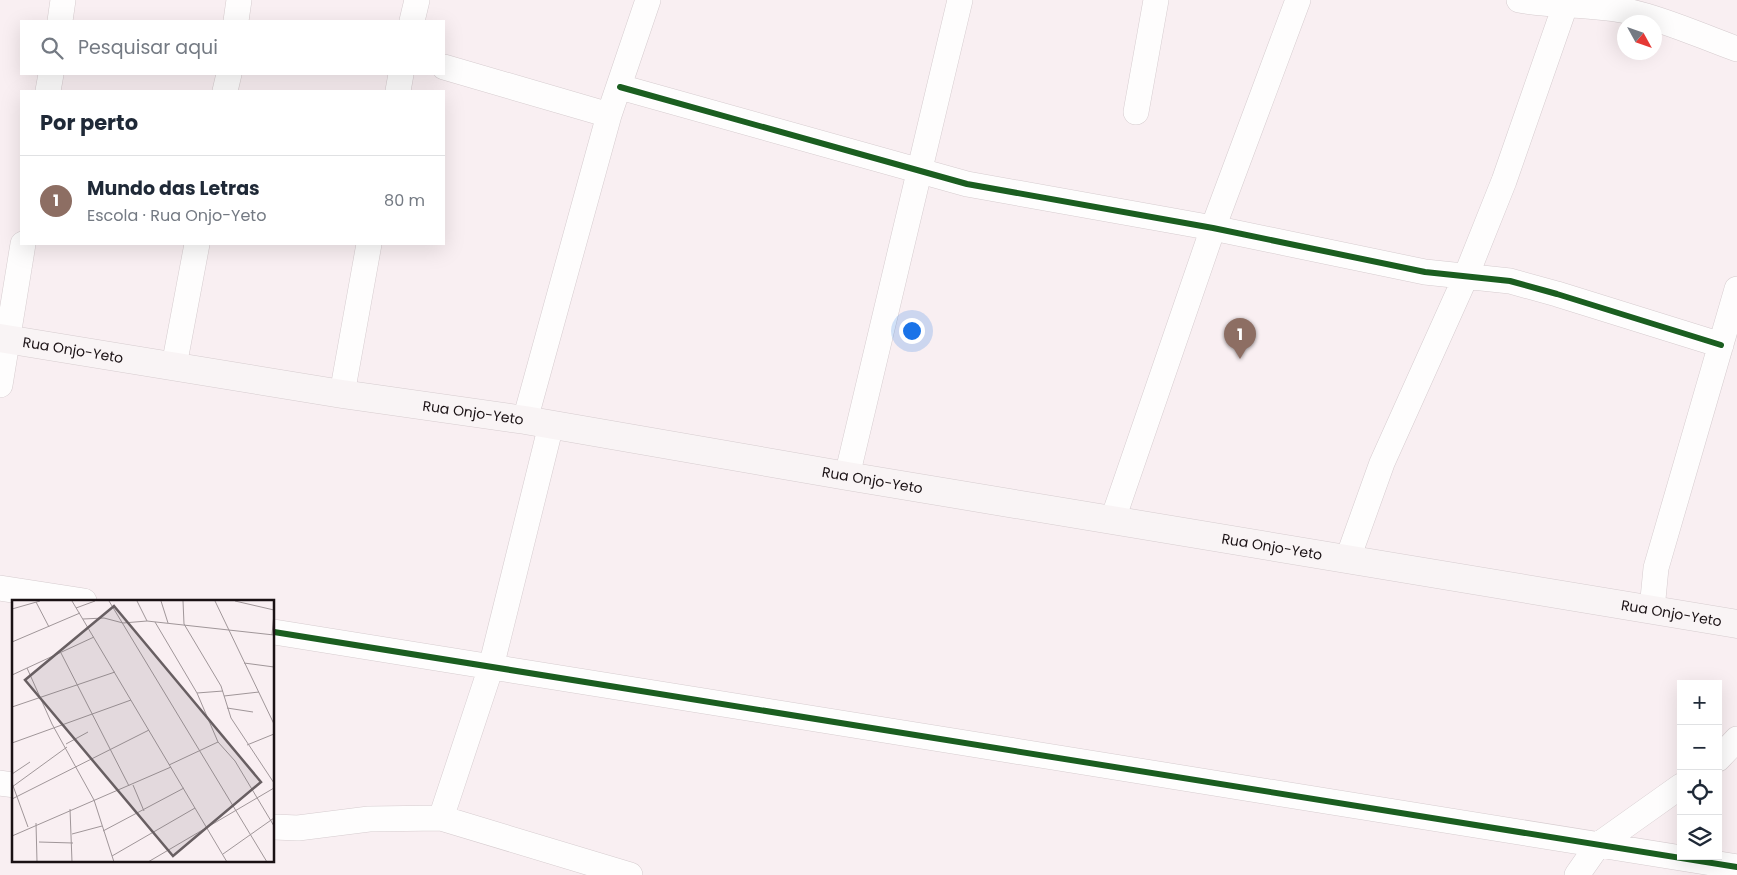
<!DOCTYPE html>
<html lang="pt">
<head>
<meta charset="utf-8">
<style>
  :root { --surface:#fff; --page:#f2f2f3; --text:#1f2937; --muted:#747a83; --line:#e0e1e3; --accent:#0b8043 }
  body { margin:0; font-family:Poppins,sans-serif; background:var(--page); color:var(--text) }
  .controls { position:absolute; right:15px; bottom:15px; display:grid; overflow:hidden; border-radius:0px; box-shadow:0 5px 20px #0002 }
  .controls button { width:45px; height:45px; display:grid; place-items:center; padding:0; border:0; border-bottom:1px solid var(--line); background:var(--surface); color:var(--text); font:25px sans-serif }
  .compass { position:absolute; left:1617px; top:15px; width:45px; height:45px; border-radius:50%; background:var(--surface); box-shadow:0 5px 20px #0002; rotate:130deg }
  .you { position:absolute; left:911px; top:330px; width:18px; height:18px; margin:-12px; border:4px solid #fff; border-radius:50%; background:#1a73e8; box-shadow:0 0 0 8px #1a73e833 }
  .badge { display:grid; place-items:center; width:32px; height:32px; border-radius:50%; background:var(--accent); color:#fff; font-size:16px; font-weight:700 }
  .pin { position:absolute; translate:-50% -41px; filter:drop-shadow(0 1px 2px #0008) }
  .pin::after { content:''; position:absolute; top:26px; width:18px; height:15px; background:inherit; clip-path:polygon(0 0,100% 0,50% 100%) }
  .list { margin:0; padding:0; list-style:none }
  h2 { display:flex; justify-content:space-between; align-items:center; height:65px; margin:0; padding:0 20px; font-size:21px }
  h2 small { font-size:16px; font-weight:400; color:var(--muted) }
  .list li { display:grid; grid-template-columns:32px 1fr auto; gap:15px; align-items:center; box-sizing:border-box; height:90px; padding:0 20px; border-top:1px solid var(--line) }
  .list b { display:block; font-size:19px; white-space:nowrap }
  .list p { margin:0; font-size:16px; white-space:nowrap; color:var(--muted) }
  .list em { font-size:16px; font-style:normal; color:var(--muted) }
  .icon { flex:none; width:28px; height:28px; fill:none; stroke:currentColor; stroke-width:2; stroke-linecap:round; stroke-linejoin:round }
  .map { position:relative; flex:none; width:1737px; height:875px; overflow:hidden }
  .search { position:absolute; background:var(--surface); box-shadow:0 5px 20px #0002; left:20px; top:20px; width:425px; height:55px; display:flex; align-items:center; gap:12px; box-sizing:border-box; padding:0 18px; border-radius:0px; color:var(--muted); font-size:19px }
  .panel { position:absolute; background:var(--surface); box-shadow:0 5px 20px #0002; left:20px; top:90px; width:425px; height:155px; border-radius:0px }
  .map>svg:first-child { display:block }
</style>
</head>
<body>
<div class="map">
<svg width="1737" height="875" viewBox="0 0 1737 875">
  <rect width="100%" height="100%" fill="#f9eff2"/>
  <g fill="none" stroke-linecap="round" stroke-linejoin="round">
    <defs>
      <path id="minor" d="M1519,0C1556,7 1594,3 1631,12C1667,20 1703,37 1737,49
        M60,21L63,0
        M236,21L239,0
        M412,21L417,0
        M444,67L609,115
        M620,87L967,184L1213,228L1425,272L1510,281L1557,294L1721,345
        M48,91L51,74
        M225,91L229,74
        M398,91L401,74
        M1136,112L1156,0
        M174,366L197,244
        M0,385L23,244
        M342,394L369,244
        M525,420L609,115L648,0
        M847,476L960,0
        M1113,519L1213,228L1298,0
        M1348,558L1382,463L1466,276L1504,181L1567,0
        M0,588L84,601
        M1652,609L1656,568L1737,289
        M274,632L1737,867
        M1718,759L1737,739
        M0,783L14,785
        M441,818L491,667L551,425
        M274,827L298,828L369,819L441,818L630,875
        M1577,875L1598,845L1681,786"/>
      <g id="secondary">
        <path id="s1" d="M0,338L342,394L525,420L847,476L1737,624"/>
      </g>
    </defs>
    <use href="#minor" stroke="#d6cccf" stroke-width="26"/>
    <use href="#secondary" stroke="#d6cccf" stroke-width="29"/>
    <use href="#minor" stroke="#fefdfd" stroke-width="25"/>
    <use href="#secondary" stroke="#f9f4f5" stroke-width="28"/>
    <defs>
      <path id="cycleway" d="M620,87L967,184L1213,228L1425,272L1510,281L1557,294L1721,345
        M274,632L1737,867"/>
    </defs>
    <use href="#cycleway" stroke="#fff" stroke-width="9"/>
    <use href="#cycleway" stroke="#1b5e20" stroke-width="6"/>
  </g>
  <g text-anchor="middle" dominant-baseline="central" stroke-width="5" stroke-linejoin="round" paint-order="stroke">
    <g font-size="14" fill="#1a1114" stroke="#fff">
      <text stroke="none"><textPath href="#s1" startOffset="74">Rua Onjo-Yeto</textPath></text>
      <text stroke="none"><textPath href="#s1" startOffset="479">Rua Onjo-Yeto</textPath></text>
      <text stroke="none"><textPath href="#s1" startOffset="884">Rua Onjo-Yeto</textPath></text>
      <text stroke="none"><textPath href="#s1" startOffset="1289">Rua Onjo-Yeto</textPath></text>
      <text stroke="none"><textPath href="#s1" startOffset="1694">Rua Onjo-Yeto</textPath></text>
    </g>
  </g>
  <g transform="translate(12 600)">
    <rect width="262" height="262" fill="#f9eff2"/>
    <path fill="none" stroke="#a09699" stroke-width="1" d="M60,1L215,262M97,1L255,262M125,1L135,21M149,1L156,23M171,1L172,24L209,86L219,118L262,183M203,1L262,124M223,1L262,10M24,2L37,27M64,8L83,1M0,9L28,1M71,19L92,18L111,23L135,21L262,35M143,22L185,93L206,142L223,161L262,226M260,35L262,13M0,42L68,13M49,53L117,186M232,63L262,67M15,68L40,124L82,200L102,262M0,75L82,37M185,93L211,91M212,96L247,92M0,107L103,72M215,108L241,112M0,143L119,100M54,144L76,132M235,145L262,134M157,165L206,142M0,174L18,162M0,183L16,227M121,185L132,211M0,187L55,147M0,199L137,130M58,209L60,262M24,223L25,262M91,231L172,188M60,234L90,226M0,236L159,167M27,242L61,243M211,254L262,218M100,256L183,208M136,262L262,188"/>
    <path fill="#685f62" fill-opacity="0.15" stroke="#685f62" stroke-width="2.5" d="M102,6L249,182L161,256L13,80Z"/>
    <rect width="262" height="262" fill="none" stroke="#1a1114" stroke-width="2.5"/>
  </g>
</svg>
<div class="controls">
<button>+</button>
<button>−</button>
<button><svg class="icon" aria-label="locate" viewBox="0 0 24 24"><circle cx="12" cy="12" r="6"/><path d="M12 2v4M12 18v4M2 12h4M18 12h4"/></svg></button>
<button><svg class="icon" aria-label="layers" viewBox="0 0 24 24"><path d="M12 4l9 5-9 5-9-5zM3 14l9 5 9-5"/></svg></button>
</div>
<svg class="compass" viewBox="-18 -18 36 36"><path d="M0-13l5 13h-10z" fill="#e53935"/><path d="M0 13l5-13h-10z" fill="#747a83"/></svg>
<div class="you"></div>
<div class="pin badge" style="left:1240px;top:359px;background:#8d6e63">1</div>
<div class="search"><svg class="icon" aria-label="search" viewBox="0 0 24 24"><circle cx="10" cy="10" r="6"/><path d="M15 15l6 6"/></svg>Pesquisar aqui</div>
<section class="panel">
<h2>Por perto<small></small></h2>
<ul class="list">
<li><span class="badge" style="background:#8d6e63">1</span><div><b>Mundo das Letras</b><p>Escola · Rua Onjo-Yeto</p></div><em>80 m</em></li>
</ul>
</section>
</div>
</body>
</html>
